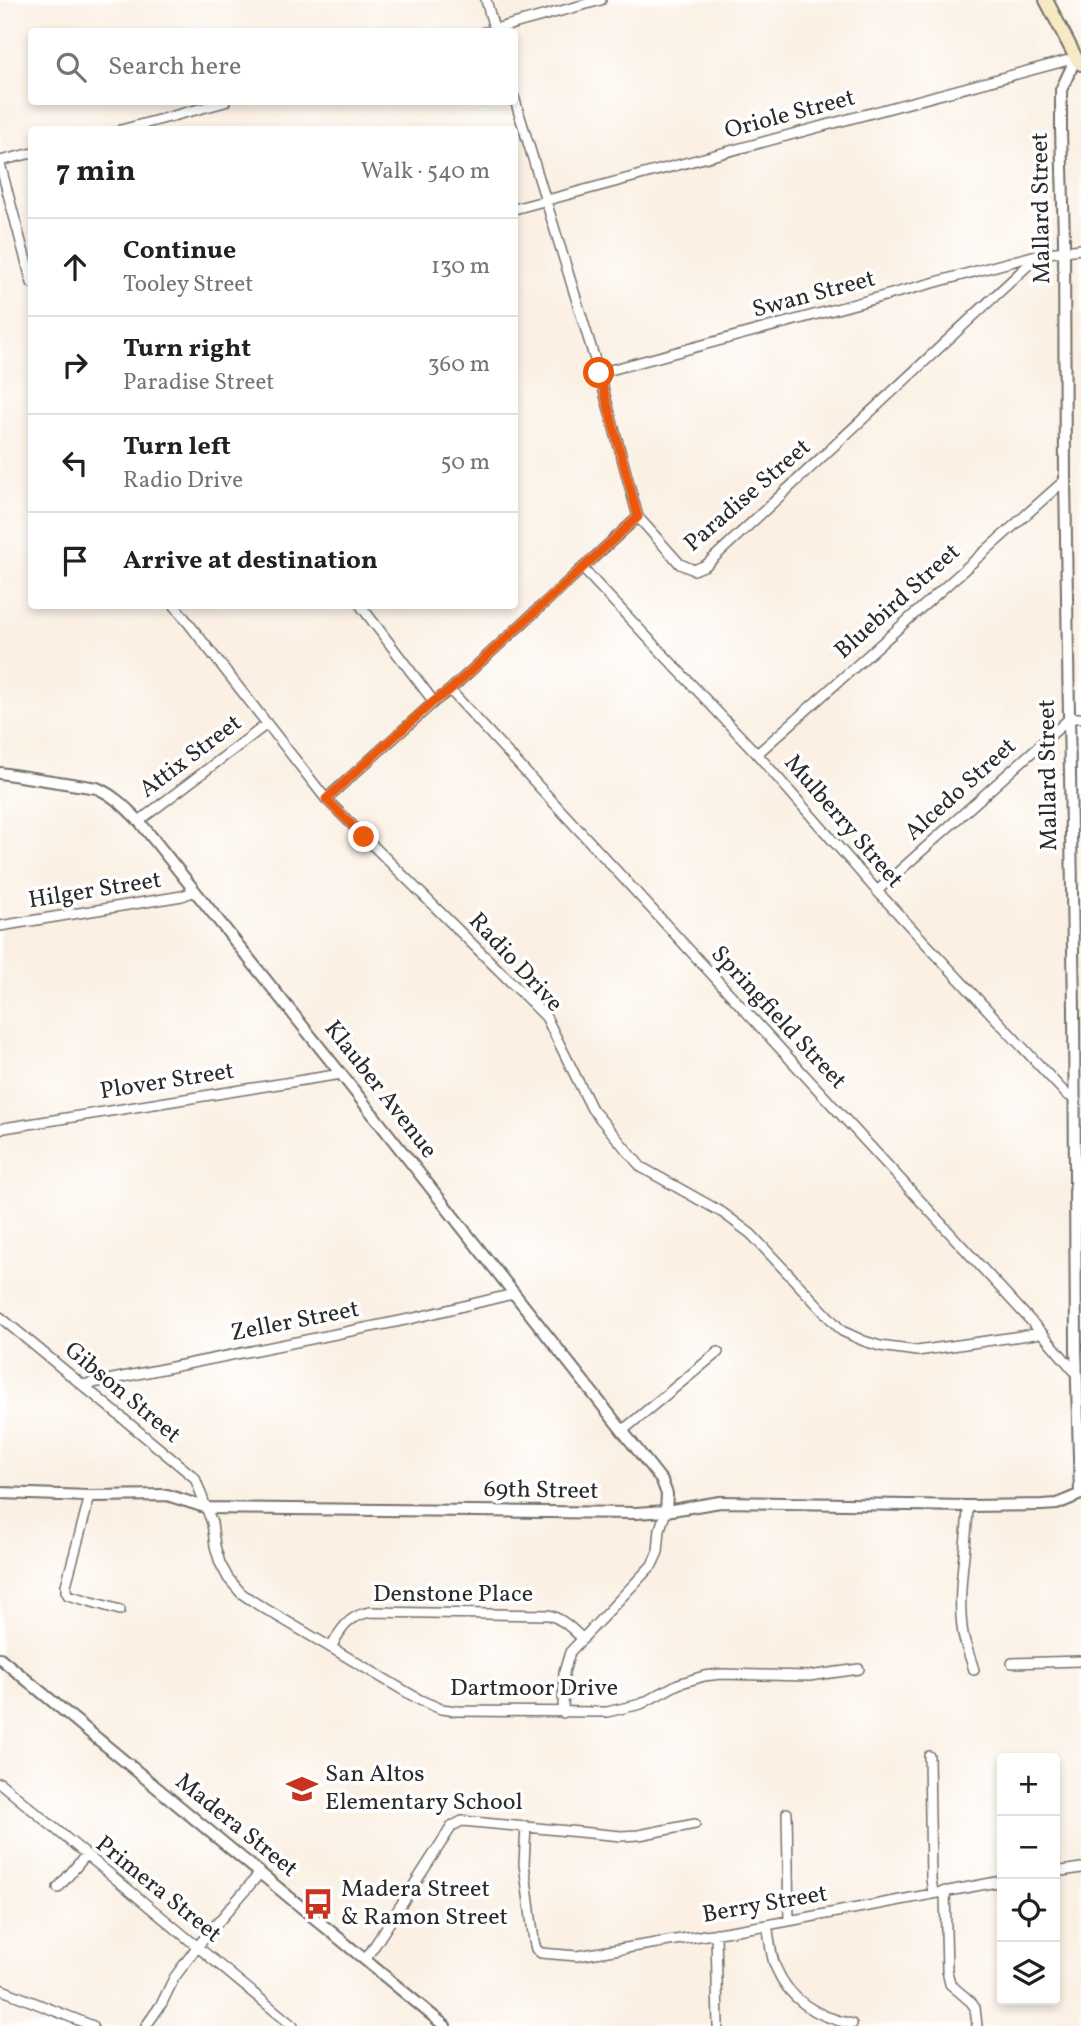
<!DOCTYPE html>
<html lang="en">
<head>
<meta charset="utf-8">
<style>
  :root { --surface:#fff; --page:#f2f2f2; --text:#202124; --muted:#757577; --line:#e0e0e0 }
  body { margin:0; font-family:Vollkorn,serif; background:var(--page); color:var(--text) }
  .controls { position:absolute; right:21px; bottom:21px; display:grid; overflow:hidden; border-radius:7px; box-shadow:0 4px 10px #0003 }
  .controls button { width:63px; height:63px; display:grid; place-items:center; padding:0; border:0; border-bottom:2px solid var(--line); background:var(--surface); color:var(--text); font:35px sans-serif }
  .stop { position:absolute; width:21px; height:21px; margin:-16px; border:5px solid #ea580c; border-radius:50%; background:#fff }
  .stop.end { background:#ea580c; border-color:#fff; box-shadow:0 2px 7px #0008 }
  .list { margin:0; padding:0; list-style:none }
  h2 { display:flex; justify-content:space-between; align-items:center; height:91px; margin:0; padding:0 28px; font-size:30px }
  h2 small { font-size:23px; font-weight:400; color:var(--muted) }
  .list li { display:grid; grid-template-columns:46px 1fr auto; gap:21px; align-items:center; box-sizing:border-box; height:98px; padding:0 28px; border-top:2px solid var(--line) }
  .list b { display:block; font-size:26px; white-space:nowrap }
  .list p { margin:0; font-size:23px; white-space:nowrap; color:var(--muted) }
  .list em { font-size:23px; font-style:normal; color:var(--muted) }
  .icon { flex:none; width:38px; height:38px; fill:none; stroke:currentColor; stroke-width:2; stroke-linecap:round; stroke-linejoin:round }
  .map { position:relative; flex:none; width:1081px; height:2026px; overflow:hidden }
  .search { position:absolute; background:var(--surface); box-shadow:0 4px 10px #0003; left:28px; top:28px; width:490px; height:77px; display:flex; align-items:center; gap:18px; box-sizing:border-box; padding:0 24px; border-radius:7px; color:var(--muted); font-size:26px }
  .panel { position:absolute; background:var(--surface); box-shadow:0 4px 10px #0003; left:28px; top:126px; width:490px; height:483px; border-radius:7px }
  .map>svg:first-child { display:block }
</style>
</head>
<body>
<div class="map">
<svg width="1081" height="2026" viewBox="0 0 1081 2026">
  <rect width="100%" height="100%" fill="#fff"/>
  <filter id="ink" filterUnits="userSpaceOnUse"><feTurbulence type="fractalNoise" baseFrequency=".0143" numOctaves="2"/><feDisplacementMap in="SourceGraphic" scale="14" xChannelSelector="R" yChannelSelector="G"/><feConvolveMatrix kernelMatrix="1 2 1 2 8 2 1 2 1" color-interpolation-filters="sRGB"/></filter>
  <filter id="wash" filterUnits="userSpaceOnUse"><feTurbulence type="fractalNoise" baseFrequency=".00686" numOctaves="4" result="noise"/><feDisplacementMap in="SourceGraphic" scale="28" xChannelSelector="R" yChannelSelector="G"/><feGaussianBlur stdDeviation="1.57" result="paint"/><feColorMatrix in="noise" values="0 0 0 0 0 0 0 0 0 0 0 0 0 0 0 0 0 1.4 0 .05"/><feComposite in="paint" operator="in"/></filter>
  <g filter="url(#wash)">
    <rect width="100%" height="100%" fill="#fbf0e3"/>
  </g>
  <g filter="url(#ink)">
    <g fill="none" stroke-linecap="round" stroke-linejoin="round">
      <defs>
        <path id="minor" d="M486,0L495,32
          M484,32L601,0
          M514,97L599,373L638,517L680,564L694,570L706,565L1040,254
          M121,130L225,102
          M0,161L32,153
          M0,164L32,283
          M514,209L1076,58
          M599,373L1040,254L1081,249
          M583,569L757,754L877,891L1066,1094L1075,1099
          M175,606L326,799L546,1017L592,1109L641,1167L723,1213L751,1234L842,1331L864,1341L880,1346L917,1351L1042,1333
          M361,606L434,702
          M450,690L1042,1333L1076,1373
          M757,754L1065,480
          M326,799L434,702L450,690L638,517
          M139,821L267,724
          M877,891L1070,718H1081
          M0,926L182,896L195,891
          M0,1130L4,1128L341,1074
          M0,1317L195,1478L212,1523L215,1546L220,1563L228,1578L241,1593L257,1604L420,1700L441,1709L457,1711L607,1712L641,1704L678,1684L704,1676L721,1674L809,1676L859,1669
          M83,1385L410,1319L513,1294
          M622,1431L718,1352
          M90,1496L66,1585V1591L68,1595L120,1610
          M968,1506C967,1547 957,1586 962,1627C963,1641 970,1656 974,1670
          M331,1648C340,1630 348,1616 370,1612L549,1615C563,1619 572,1629 583,1639
          M1012,1663L1081,1661
          M563,1713L564,1672L570,1652L652,1565L658,1552L660,1529L666,1511
          M929,1756L931,1879L933,1893
          M0,1783L293,2026
          M787,1813L789,1920
          M526,1826L524,1864L534,1941L536,1949L541,1953L577,1956L767,1925L1002,1881
          M1055,1872L1081,1868
          M58,1888L86,1855
          M945,1891L947,1971L950,1984L971,2002L975,2008L977,2026
          M767,1925C770,1938 770,1955 776,1968C790,2001 817,2017 852,2024
          M716,1933L718,2026
          M366,1959L452,1826L462,1821L621,1836L639,1835L695,1824
          M0,1989L93,2026
          M146,2026L162,2003L174,1978L197,1947L260,1873"/>
        <path id="tertiary" d="M1076,58L1061,90V130L1064,240L1065,480L1074,1009L1076,1347L1080,1494
          M0,773L97,788C115,796 126,808 139,821L341,1074L662,1481L667,1494L666,1511
          M0,1493L90,1496L167,1495L208,1508L636,1513L666,1511L720,1502L968,1506L1042,1505L1057,1504L1081,1494
          M0,1658L445,2026"/>
        <path id="secondary" d="M1046,0L1076,58L1081,64"/>
      </defs>
      <use href="#minor" stroke="#74706b" stroke-width="12"/>
      <use href="#tertiary" stroke="#74706b" stroke-width="14"/>
      <use href="#secondary" stroke="#74706b" stroke-width="16"/>
      <use href="#minor" stroke="#fff" stroke-width="9"/>
      <use href="#tertiary" stroke="#fff" stroke-width="10"/>
      <use href="#secondary" stroke="#f7e9c3" stroke-width="12"/>
    </g>
  </g>
  <g fill="none" stroke-linecap="round" stroke-linejoin="round" filter="url(#ink)">
    <path stroke="#ea580c" stroke-width="9" d="M364,837L326,799L433,702L450,690L638,517L599,373"/>
  </g>
  <defs>
    <symbol id="school-bare" viewBox="-9 -9 18 18"><path d="M0-5L7-2L0 1L-7-2ZM-4 1L0 2.5L4 1V4Q0 6-4 4Z" fill="#c8321e" stroke="#fff" stroke-width="2.5" paint-order="stroke"/></symbol>
    <symbol id="bus-bare" viewBox="-9 -9 18 18"><path d="M-5-6H5V4H4V6H2V4H-2V6H-4V4H-5ZM-3.5-4V0h7V-4ZM-3.5 1.2v1.5H-2V1.2ZM2 1.2v1.5H3.5V1.2Z" fill="#c8321e" stroke="#fff" stroke-width="2.5" paint-order="stroke"/></symbol>
  </defs>
  <g fill-rule="evenodd">
    <use href="#school-bare" x="280" y="1767" width="44" height="44"/>
    <use href="#bus-bare" x="296" y="1882" width="44" height="44"/>
  </g>
  <g text-anchor="middle" dominant-baseline="central" stroke-width="7" stroke-linejoin="round" paint-order="stroke">
    <g font-size="24" fill="#2b2b2b" stroke="#fff">
      <text transform="translate(790 115) rotate(-15)">Oriole Street</text>
      <text transform="translate(1042 208) rotate(-91)">Mallard Street</text>
      <text transform="translate(814 295) rotate(-15)">Swan Street</text>
      <text transform="translate(748 496) rotate(-41)">Paradise Street</text>
      <text transform="translate(898 602) rotate(-42)">Bluebird Street</text>
      <text transform="translate(191 757) rotate(-37)">Attix Street</text>
      <text transform="translate(1049 775) rotate(-91)">Mallard Street</text>
      <text transform="translate(961 790) rotate(-42)">Alcedo Street</text>
      <text transform="translate(843 822) rotate(49)">Mulberry Street</text>
      <text transform="translate(95 891) rotate(-9)">Hilger Street</text>
      <text transform="translate(515 963) rotate(47)">Radio Drive</text>
      <text transform="translate(778 1018) rotate(47)">Springfield Street</text>
      <text transform="translate(167 1082) rotate(-9)">Plover Street</text>
      <text transform="translate(380 1090) rotate(52)">Klauber Avenue</text>
      <text transform="translate(295 1322) rotate(-11)">Zeller Street</text>
      <text transform="translate(122 1393) rotate(40)">Gibson Street</text>
      <text transform="translate(541 1491) rotate(1)">69th Street</text>
      <text x="453" y="1595">Denstone Place</text>
      <text x="534" y="1689">Dartmoor Drive</text>
      <text transform="translate(236 1826) rotate(39)">Madera Street</text>
      <text transform="translate(158 1890) rotate(39)">Primera Street</text>
      <text transform="translate(765 1905) rotate(-10)">Berry Street</text>
    </g>
    <g font-size="24" fill="#2b2b2b" stroke="#fff" text-anchor="start">
      <text x="325" y="1775">San Altos<tspan x="325" dy="28">Elementary School</tspan></text>
      <text x="341" y="1890">Madera Street<tspan x="341" dy="28">&amp; Ramon Street</tspan></text>
    </g>
  </g>
</svg>
<div class="controls">
<button>+</button>
<button>−</button>
<button><svg class="icon" aria-label="locate" viewBox="0 0 24 24"><circle cx="12" cy="12" r="6"/><path d="M12 2v4M12 18v4M2 12h4M18 12h4"/></svg></button>
<button><svg class="icon" aria-label="layers" viewBox="0 0 24 24"><path d="M12 4l9 5-9 5-9-5zM3 14l9 5 9-5"/></svg></button>
</div>
<div class="stop" style="left:599px;top:373px"></div>
<div class="stop end" style="left:364px;top:837px"></div>
<div class="search"><svg class="icon" aria-label="search" viewBox="0 0 24 24"><circle cx="10" cy="10" r="6"/><path d="M15 15l6 6"/></svg>Search here</div>
<section class="panel">
<h2>7 min<small>Walk · 540 m</small></h2>
<ul class="list">
<li><svg class="icon" aria-label="ahead" viewBox="0 0 24 24"><path d="M12 20V5M6 11l6-6 6 6"/></svg><div><b>Continue</b><p>Tooley Street</p></div><em>130 m</em></li>
<li><svg class="icon" aria-label="right" viewBox="0 0 24 24"><path d="M7 20v-9h11M14 6l5 5-5 5"/></svg><div><b>Turn right</b><p>Paradise Street</p></div><em>360 m</em></li>
<li><svg class="icon" aria-label="left" viewBox="0 0 24 24"><path d="M17 20v-9H6M10 6l-5 5 5 5"/></svg><div><b>Turn left</b><p>Radio Drive</p></div><em>50 m</em></li>
<li><svg class="icon" aria-label="arrive" viewBox="0 0 24 24"><path d="M6 21V4h12l-3 4 3 4H6"/></svg><div><b>Arrive at destination</b></div></li>
</ul>
</section>
</div>
</body>
</html>
